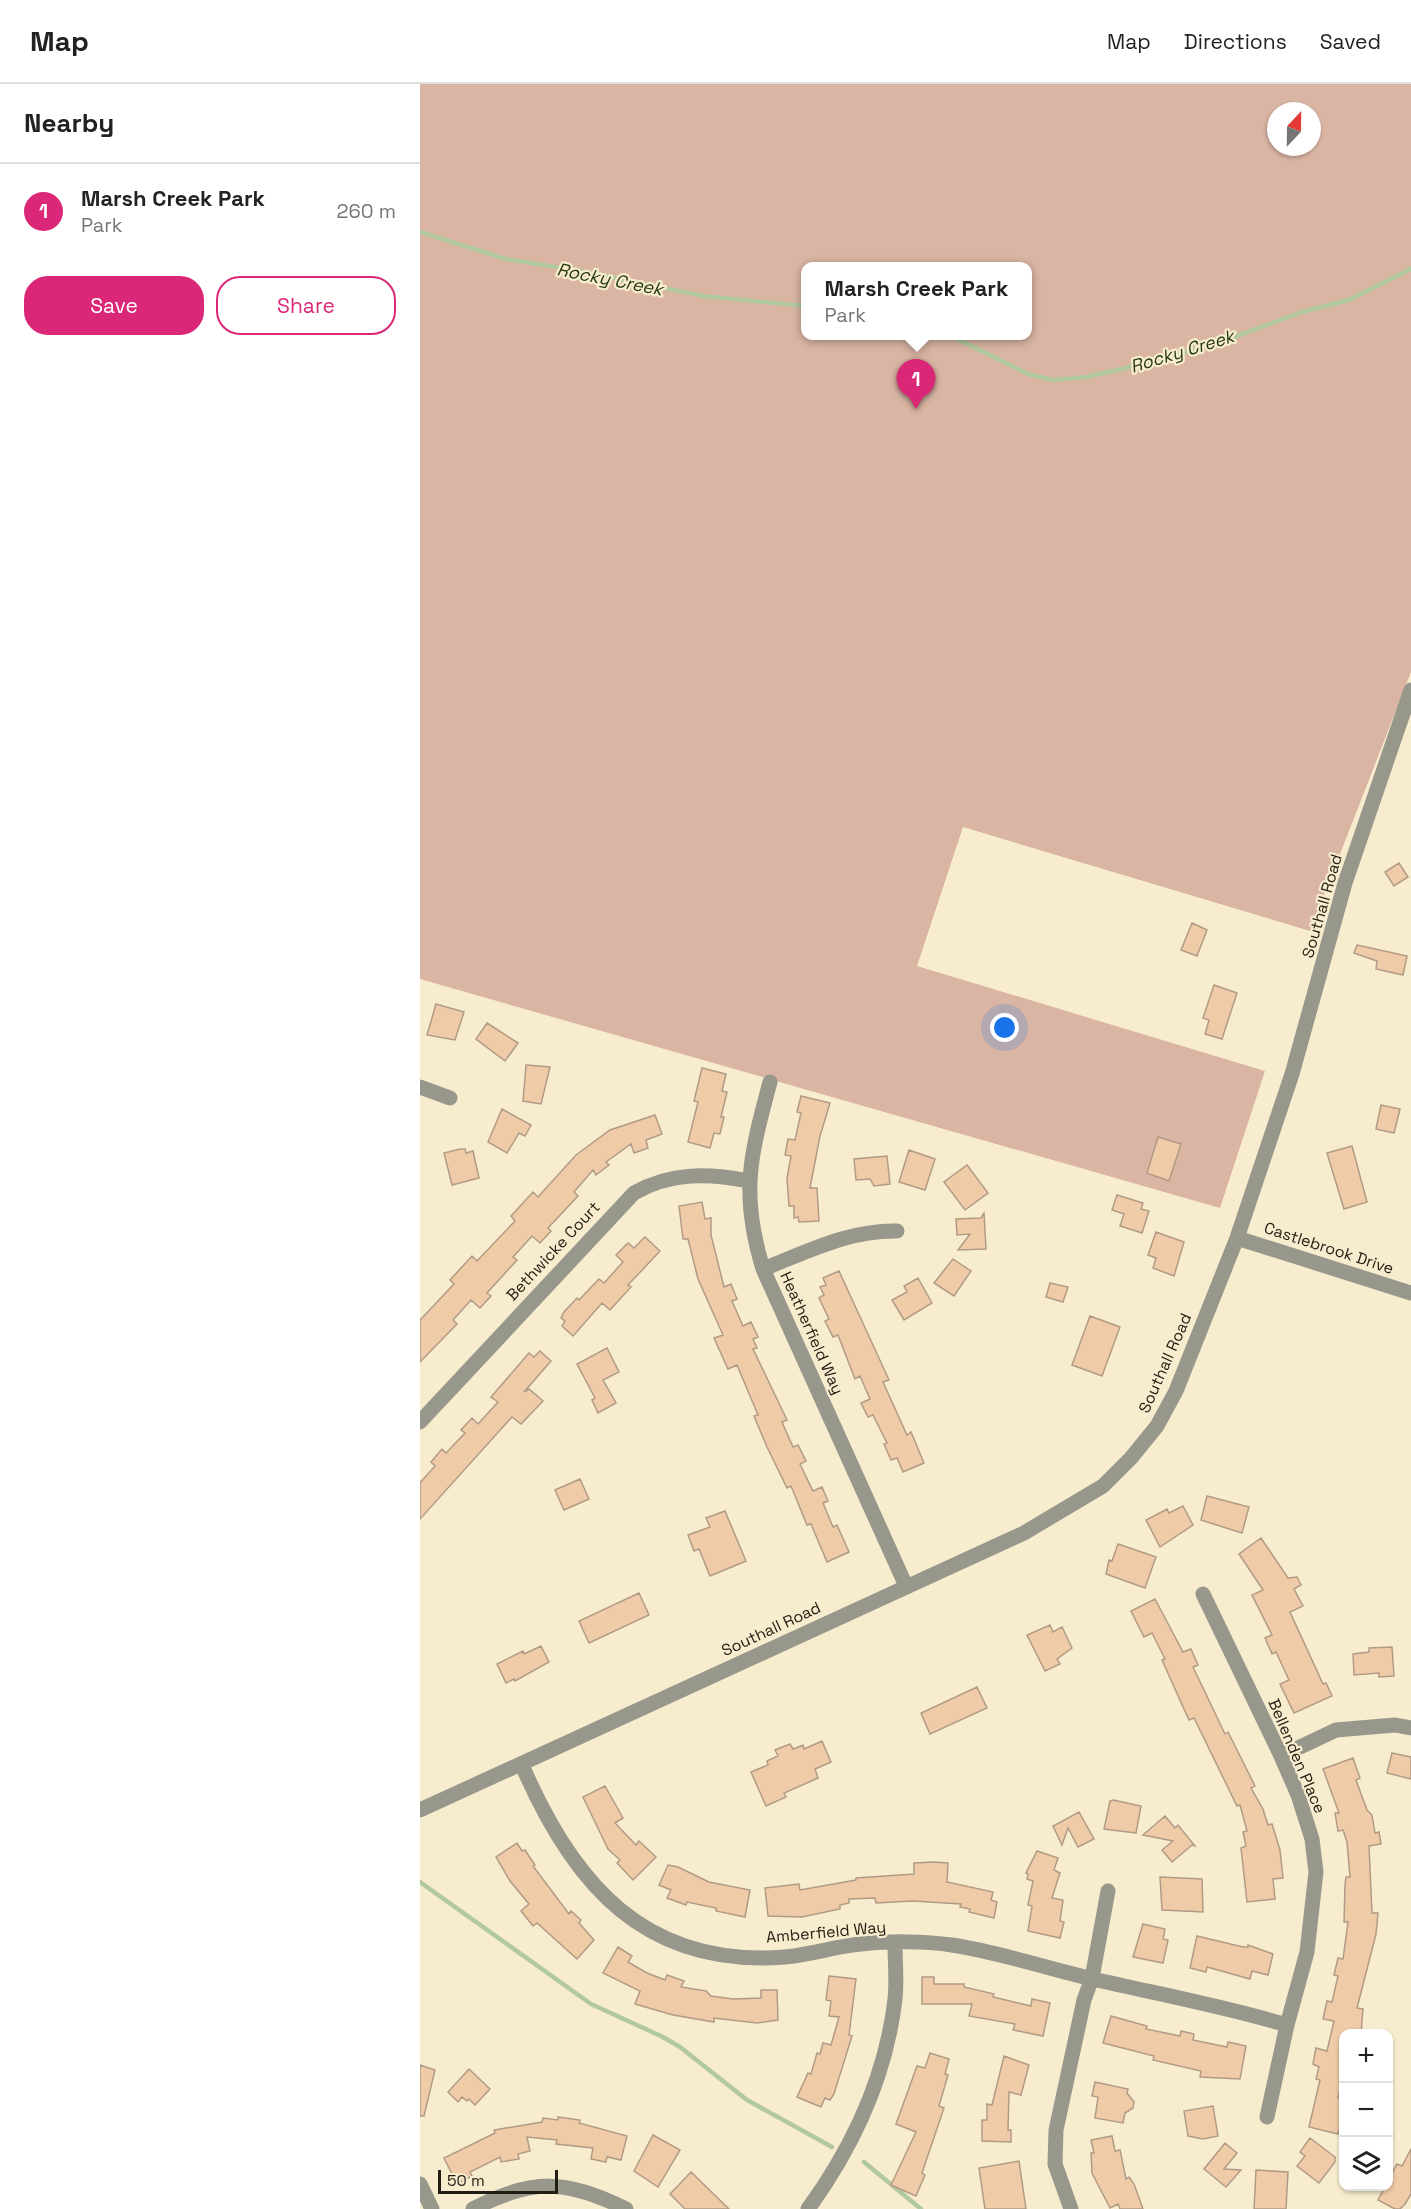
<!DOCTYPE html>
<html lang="en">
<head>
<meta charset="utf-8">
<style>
  :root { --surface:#fff; --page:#f6f6f6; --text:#222; --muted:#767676; --line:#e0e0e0; --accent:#db2777 }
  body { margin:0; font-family:"Space Grotesk",sans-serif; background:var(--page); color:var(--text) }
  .controls { position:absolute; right:18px; bottom:18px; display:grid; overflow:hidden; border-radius:12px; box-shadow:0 2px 4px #0004 }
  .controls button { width:54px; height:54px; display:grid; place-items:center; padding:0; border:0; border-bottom:2px solid var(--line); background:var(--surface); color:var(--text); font:30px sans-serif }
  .compass { position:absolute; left:847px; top:18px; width:54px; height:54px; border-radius:50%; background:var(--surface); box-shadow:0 2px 4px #0004; rotate:22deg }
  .scale { position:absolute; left:18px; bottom:15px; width:120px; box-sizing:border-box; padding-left:6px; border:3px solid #211d12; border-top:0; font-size:16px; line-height:21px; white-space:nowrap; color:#211d12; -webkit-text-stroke:4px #f8eccf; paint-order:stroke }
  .you { position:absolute; left:585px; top:944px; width:21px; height:21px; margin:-15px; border:4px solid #fff; border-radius:50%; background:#1a73e8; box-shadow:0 0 0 9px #1a73e833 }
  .badge { display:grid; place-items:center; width:39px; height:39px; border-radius:50%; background:var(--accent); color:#fff; font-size:20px; font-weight:700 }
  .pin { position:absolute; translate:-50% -50px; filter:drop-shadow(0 2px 3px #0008) }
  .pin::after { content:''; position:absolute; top:32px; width:21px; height:18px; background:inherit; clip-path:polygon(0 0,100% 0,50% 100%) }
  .popup { position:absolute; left:381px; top:178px; width:231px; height:78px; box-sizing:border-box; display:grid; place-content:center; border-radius:12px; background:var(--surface); filter:drop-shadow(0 2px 4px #0005); font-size:20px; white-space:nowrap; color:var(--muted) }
  .popup b { font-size:22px; color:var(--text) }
  .popup::after { content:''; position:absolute; left:50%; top:100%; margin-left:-12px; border:12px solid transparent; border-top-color:var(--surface) }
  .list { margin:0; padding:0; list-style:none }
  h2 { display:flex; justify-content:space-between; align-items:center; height:78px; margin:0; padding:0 24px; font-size:26px }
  h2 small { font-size:20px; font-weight:400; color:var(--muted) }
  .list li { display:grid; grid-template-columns:39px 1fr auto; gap:18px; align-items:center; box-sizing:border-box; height:96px; padding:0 24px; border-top:2px solid var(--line) }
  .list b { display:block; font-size:22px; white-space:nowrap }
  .list p { margin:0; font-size:20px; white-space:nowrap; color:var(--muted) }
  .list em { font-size:20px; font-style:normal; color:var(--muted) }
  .actions { display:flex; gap:12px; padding:18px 24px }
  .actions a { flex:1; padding:14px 0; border:2px solid var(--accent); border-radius:24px; text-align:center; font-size:21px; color:var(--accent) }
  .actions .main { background:var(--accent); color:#fff }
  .icon { flex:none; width:33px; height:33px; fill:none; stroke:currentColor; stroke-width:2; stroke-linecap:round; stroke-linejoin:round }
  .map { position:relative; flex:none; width:991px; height:2125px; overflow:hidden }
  header { display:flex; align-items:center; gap:36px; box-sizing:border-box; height:84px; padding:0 30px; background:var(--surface); border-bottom:2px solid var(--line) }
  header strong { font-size:28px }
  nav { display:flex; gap:33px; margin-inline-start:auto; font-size:21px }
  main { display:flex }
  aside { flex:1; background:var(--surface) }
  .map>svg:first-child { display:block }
</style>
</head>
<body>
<header>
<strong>Map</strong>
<nav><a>Map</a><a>Directions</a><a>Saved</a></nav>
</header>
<main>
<aside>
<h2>Nearby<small></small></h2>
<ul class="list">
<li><span class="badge">1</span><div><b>Marsh Creek Park</b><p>Park</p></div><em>260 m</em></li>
</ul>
<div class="actions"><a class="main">Save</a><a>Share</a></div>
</aside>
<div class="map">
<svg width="991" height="2125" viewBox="0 0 991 2125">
  <rect width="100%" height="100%" fill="#f8eccf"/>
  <path fill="#dab5a3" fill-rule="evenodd" d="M0,0H991V588L890,847L543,743L497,882L845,987L800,1124L0,895ZM856,27H892V63H856ZM385,182H607V252H385Z"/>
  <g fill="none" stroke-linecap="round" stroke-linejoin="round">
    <path stroke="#b2c89e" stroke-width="4.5" d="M0,148L86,175L167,188L283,212L385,222
      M531,252L608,290L633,296L666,293L719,281L809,255L882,228L929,216L991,185
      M0,1798L171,1920L243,1953L260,1963L327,2016L412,2063
      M444,2078L501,2125"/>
  </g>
  <path fill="#efcba7" stroke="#b19b86" stroke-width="1.5" d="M979,779L988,793L974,802L965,788Z
    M772,839L787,846L777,872L761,866Z
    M937,861L987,872L983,891L956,885L957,877L934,869Z
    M794,901L817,909L802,955L785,950L789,936L783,934Z
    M16,920L44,928L35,956L7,951Z
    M67,939L98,959L85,977L56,955Z
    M106,981L130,983L121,1020L103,1017Z
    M282,984L306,990L302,1007L307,1008L301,1033H304L300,1050L294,1049L290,1064L268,1058L278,1018L274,1017Z
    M381,1012L410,1019L400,1052L390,1104H397L399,1137L379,1138L378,1133L374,1134V1122H369L367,1094L371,1072L365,1071L368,1055L375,1056L381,1029L377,1028Z
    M961,1021L980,1025L974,1049L956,1045Z
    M82,1025L111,1041L105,1052L99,1049L87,1069L68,1058Z
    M235,1031L242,1050L226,1056L228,1064L214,1069L211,1060L186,1078L189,1081L176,1091L173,1086L154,1108L158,1112L128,1144L131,1147L120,1159L112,1152L93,1173L97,1176L67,1209L71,1212L60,1224L51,1216L33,1236L37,1240L0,1278V1236L34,1200L30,1196L52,1172L57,1177L95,1137L91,1132L113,1108L118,1113L156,1071L190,1046Z
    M738,1053L761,1060L749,1097L727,1089Z
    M932,1062L947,1118L924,1125L907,1069Z
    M40,1065H45L46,1069L53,1067L59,1094L32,1101L24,1069Z
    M489,1066L515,1075L505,1106L479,1098Z
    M467,1072L470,1100L454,1102L450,1095L436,1096L434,1075Z
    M547,1081L568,1109L545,1126L524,1098Z
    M697,1111L723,1119L721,1125L729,1127L722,1149L700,1142L704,1130L692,1126Z
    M282,1118L285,1135L291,1134V1151L304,1203L311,1200L317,1215L312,1217L323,1242L331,1238L338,1253L333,1255L337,1264L333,1265L367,1336L362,1338L373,1363L378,1361L386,1377L380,1380L393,1407L402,1403L408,1417L403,1419L413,1443L417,1441L429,1468L407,1478L391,1440L387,1441L371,1402L367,1404L347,1363L334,1332L338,1331L317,1281L308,1285L294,1254L303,1251L278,1195L268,1155H263L259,1122Z
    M564,1129L566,1165L538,1166L550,1150L537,1151L536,1135L561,1134Z
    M736,1148L764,1158L754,1192L733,1184L736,1174L728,1171Z
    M225,1153L240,1167L208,1201L211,1203L190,1226L182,1219L153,1252L142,1242L145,1237L141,1234L144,1228L157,1214L159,1216L179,1195L184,1199L203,1178L196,1171L208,1159L214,1164Z
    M533,1175L551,1187L534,1212L514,1199Z
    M419,1187L469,1296L463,1298L487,1351L491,1348L504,1379L483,1388L477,1374L471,1376L464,1360L467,1359L453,1331L448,1333L441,1319L450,1315L440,1292L435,1295L418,1251L413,1253L405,1237L409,1235L399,1214L404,1211L400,1203L406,1201L403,1194Z
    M498,1194L512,1219L484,1236L472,1216L487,1208L484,1202Z
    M630,1199L648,1203L643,1218L626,1213Z
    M670,1232L700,1243L682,1292L652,1281Z
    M187,1264L199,1288L183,1296L196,1319L178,1329L172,1316L175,1314L157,1280Z
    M120,1267L131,1277L104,1308L109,1305L123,1317L101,1340L92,1333L0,1435V1399L15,1382L11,1378L22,1365L26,1369L45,1349L41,1346L52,1334L58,1340L78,1318L71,1313L109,1269L114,1273Z
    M160,1395L169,1415L144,1426L135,1406Z
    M787,1412L829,1423L822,1449L781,1436Z
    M763,1422L773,1441L740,1463L726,1436L747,1425L749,1429Z
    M305,1427L326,1477L290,1492L279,1465L274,1467L268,1451L290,1443L286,1434Z
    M841,1454L868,1494L877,1493L881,1501L874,1505L883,1522L870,1528L903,1600L906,1599L912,1612L874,1629L860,1600L869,1596L856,1568L852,1570L845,1554L852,1551L832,1511L843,1506L819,1470Z
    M698,1460L736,1473L725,1504L686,1490L689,1476L692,1477Z
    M219,1509L229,1531L169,1559L159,1537Z
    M735,1515L763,1568L771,1565L778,1581L773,1583L805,1650L808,1648L835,1702L831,1704L843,1725L848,1741L852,1740L860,1766L863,1794L853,1795L855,1815L827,1818L821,1764L826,1762L823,1748L827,1747L820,1721L817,1722L774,1634L769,1636L742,1576L745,1575L732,1549L724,1553L711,1527Z
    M630,1541L633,1548L642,1543L652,1564L637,1575L640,1580L625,1587L607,1551Z
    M121,1562L129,1578L95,1597L94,1595L86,1599L77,1580L103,1567L104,1570Z
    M972,1563L974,1592L959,1593V1589L934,1591L933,1570L949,1568V1564Z
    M557,1603L567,1624L510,1650L501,1629Z
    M402,1657L411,1678L395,1685L398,1694L364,1709L366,1713L346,1722L331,1688L348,1681L347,1677L358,1672L355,1666L370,1660L373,1665L383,1661L384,1665Z
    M972,1669L991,1673V1695L967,1689Z
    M933,1674L940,1694L936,1696L947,1726L952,1731L955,1749L959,1748L961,1760L949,1762L952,1829H958L956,1850L937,1924L943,1925L941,1950H924V1990L918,2014L924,2015V2028L918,2050L889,2043L900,1996L896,1995L899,1983L893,1980L896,1964L907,1967L914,1937L903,1935L907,1917L912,1918L918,1892L914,1891L918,1874L923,1875L928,1838H924L925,1801L926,1793H930L927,1758L923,1746L918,1747L915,1729H919L903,1685Z
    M185,1702L203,1734L195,1739L216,1761L219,1757L236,1773L213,1796L197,1779L200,1776L188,1765L163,1713Z
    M693,1716L721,1722L716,1749L684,1745L690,1717Z
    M659,1728L674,1755L658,1763L648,1744L642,1761L633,1742Z
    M745,1732L755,1744L758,1741L775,1762L772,1761L752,1778L742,1766L753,1757L723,1751Z
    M97,1759L102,1767L105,1766L115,1781L113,1782L149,1830L151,1827L161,1836L159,1839L174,1856L157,1875L117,1839L113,1842L101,1827L109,1820L90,1797L76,1773Z
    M617,1767L638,1774L634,1786L640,1789L632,1814L643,1816L640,1837L644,1838L640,1854L608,1847L612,1822L608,1821L613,1797L607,1795L608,1790L606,1789Z
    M514,1778L528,1779L527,1798L573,1808L571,1816L577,1818L574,1834L549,1828L550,1825L540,1823L541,1820L493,1817L456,1819L455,1814L429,1815V1819L420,1821V1825L382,1833L348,1832L345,1804L379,1800L380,1806L436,1796V1794L494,1790V1779Z
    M248,1781L258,1783L289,1798L330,1806L325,1833L296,1827V1824L267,1818L266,1821L247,1814L251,1806L239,1801Z
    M740,1793L782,1795L783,1828L742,1826Z
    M723,1840L745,1845L743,1855L748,1856L743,1879L713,1873Z
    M777,1852L823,1863H828V1861L853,1870L848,1891L832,1887L830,1895L787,1883L786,1888L770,1884Z
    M198,1863L212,1872L208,1878L227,1889L245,1896L247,1891L264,1897L261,1903L286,1907L291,1912L313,1915L341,1914V1906H357L358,1936L337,1939L294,1934V1938L253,1931L215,1920L220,1907L183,1889Z
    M409,1892L436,1895L429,1951L432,1952L414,2010L410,2016L405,2014L401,2023L377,2013L388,1989L391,1990L397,1969L400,1970L403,1959L411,1961L419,1933L409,1932L411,1917L406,1916Z
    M502,1893H514V1900H544V1903L574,1910L573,1913L611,1922L612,1915L630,1919L623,1952L593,1946L595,1940L549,1932L552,1920H502Z
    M691,1932L727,1942L726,1945L760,1952L761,1947L774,1950L773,1956L807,1963L808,1958L826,1962L820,1995L780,1993L781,1987L733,1976L734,1972L683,1959Z
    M510,1969L529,1975L525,1990L528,1991L519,2022L524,2024L502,2089L505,2091L496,2112L471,2101L496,2048L476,2040L497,1982L505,1984Z
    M584,1972L609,1981L601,2011L589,2008L588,2046H591V2058L562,2057V2036H567V2020L572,2021Z
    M0,1981L15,1986L4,2032H0Z
    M49,1985L70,2005L55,2021L49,2015L47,2017L42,2013L38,2018L28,2008Z
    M675,1998L708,2005L707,2009L714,2018L713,2024L705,2029L703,2039L675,2034L678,2013L672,2012Z
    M793,2022L798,2052L783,2055L768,2052L764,2027Z
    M138,2033L160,2036L159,2039L207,2052L201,2076L187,2073L186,2078L171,2075L173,2064L136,2060L137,2056L107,2053L110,2067L98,2070L99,2075L81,2078L80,2073L50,2088L52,2092L37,2100L24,2074L75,2049L74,2046L122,2038L123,2034L138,2036Z
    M233,2051L260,2066L238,2103L214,2087Z
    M692,2052L695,2067L700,2066L706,2095L709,2093L714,2100L723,2125H700L698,2120L690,2124L672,2089L671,2069H674L671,2056Z
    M890,2054L915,2073V2078L899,2099L877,2082L885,2072L880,2068Z
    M805,2059L817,2069L804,2085L821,2086L806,2103L784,2085Z
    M991,2065V2110L985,2120L980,2125H975L958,2116L965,2103H969V2095L977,2080L982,2082Z
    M599,2077L606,2125H565L559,2084Z
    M836,2086L868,2088L866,2125H834Z
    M271,2088L309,2125H265L250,2110Z"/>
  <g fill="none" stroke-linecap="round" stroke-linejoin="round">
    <path stroke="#97988b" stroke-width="15" d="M350,998C330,1073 320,1109 343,1185L486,1502
      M0,1003L30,1014
      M817,1154L991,1209
      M343,1185C387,1168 428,1146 477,1147
      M0,1338L214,1109C251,1088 288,1089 329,1097
      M783,1510L861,1672L878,1711L892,1755L896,1788L887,1868L867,1941L847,2033
      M861,1672L916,1646L975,1641L991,1644
      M102,1681C153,1800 225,1884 365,1873C391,1871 416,1862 441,1860C468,1857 505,1857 532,1861C579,1868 626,1884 673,1895C738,1910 803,1922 867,1941
      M0,1726L604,1449L683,1402L711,1374L737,1342L756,1307L817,1154L872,990L925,799L991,606
      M0,2100L12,2125
      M53,2125C112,2094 147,2095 206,2125
      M388,2125C433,2063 466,1992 475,1915C477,1897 475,1878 475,1860
      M651,2125L635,2080L636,2046L664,1916L672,1894L688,1807"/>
  </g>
  <g text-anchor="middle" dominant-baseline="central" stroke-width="4.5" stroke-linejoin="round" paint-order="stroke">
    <g font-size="16" fill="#211d12" stroke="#f8eccf">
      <text transform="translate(902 822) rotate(-74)">Southall Road</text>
      <text transform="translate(909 1164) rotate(18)">Castlebrook Drive</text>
      <text transform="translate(133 1167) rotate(-47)">Bethwicke Court</text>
      <text transform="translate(392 1249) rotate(66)">Heatherfield Way</text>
      <text transform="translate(745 1279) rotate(-66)">Southall Road</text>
      <text transform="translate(351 1545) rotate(-25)">Southall Road</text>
      <text transform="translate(877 1672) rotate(67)">Bellenden Place</text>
      <text transform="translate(406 1848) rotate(-5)">Amberfield Way</text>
    </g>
    <g font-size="18" font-style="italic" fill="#273b0e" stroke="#f8eccf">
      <text transform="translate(190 195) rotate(11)">Rocky Creek</text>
      <text transform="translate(762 267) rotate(-17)">Rocky Creek</text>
    </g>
  </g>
</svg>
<div class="controls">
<button>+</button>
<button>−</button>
<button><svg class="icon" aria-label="layers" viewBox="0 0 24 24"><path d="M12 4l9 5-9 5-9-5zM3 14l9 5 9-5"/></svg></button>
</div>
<svg class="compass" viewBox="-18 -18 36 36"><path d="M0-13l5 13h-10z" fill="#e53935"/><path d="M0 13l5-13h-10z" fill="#767676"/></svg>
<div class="scale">50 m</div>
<div class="you"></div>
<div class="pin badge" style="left:496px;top:325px">1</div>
<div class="popup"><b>Marsh Creek Park</b>Park</div>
</div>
</main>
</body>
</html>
